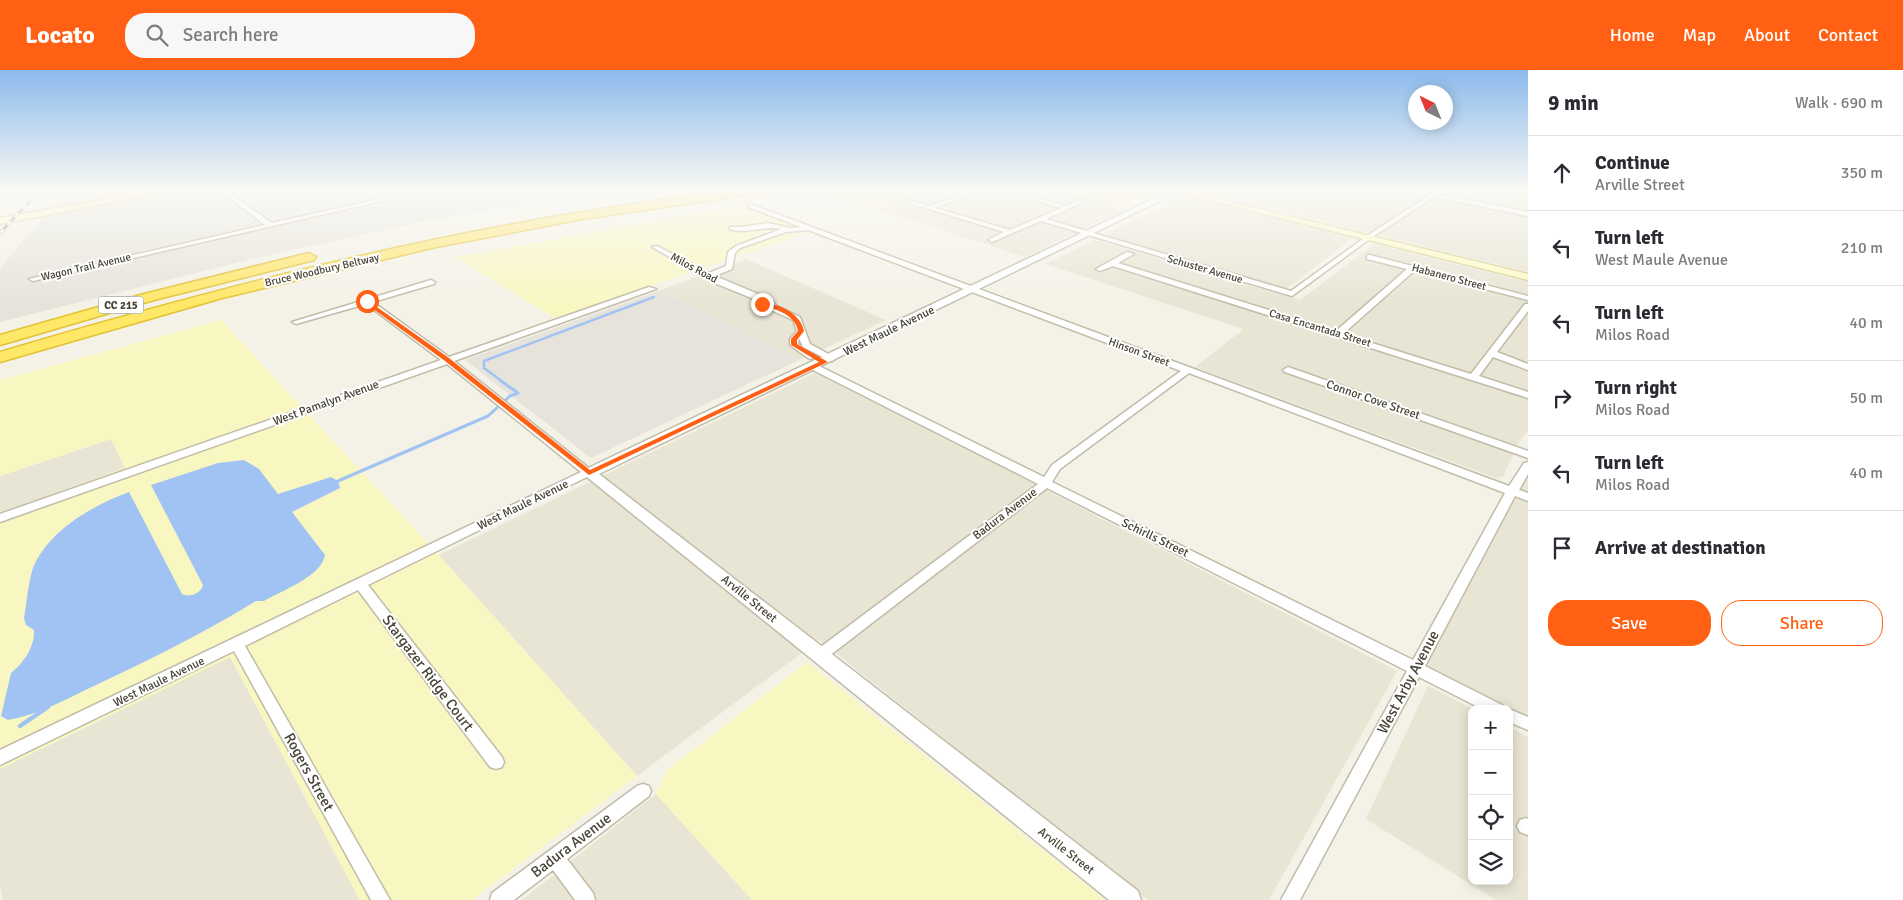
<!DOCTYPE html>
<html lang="en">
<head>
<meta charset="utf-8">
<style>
  :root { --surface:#fff; --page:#f7f7f7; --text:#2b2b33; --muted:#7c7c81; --line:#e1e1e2; --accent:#ff6013 }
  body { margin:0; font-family:Signika,sans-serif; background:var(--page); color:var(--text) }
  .controls { position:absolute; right:15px; bottom:15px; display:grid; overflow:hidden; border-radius:10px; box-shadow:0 2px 12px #0003 }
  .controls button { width:45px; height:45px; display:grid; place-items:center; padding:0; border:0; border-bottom:1px solid var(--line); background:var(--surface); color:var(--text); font:25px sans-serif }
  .compass { position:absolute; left:1408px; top:15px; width:45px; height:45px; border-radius:50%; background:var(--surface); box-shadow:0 2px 12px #0003; rotate:317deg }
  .stop { position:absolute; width:15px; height:15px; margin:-11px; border:4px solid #ff6013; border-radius:50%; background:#fff }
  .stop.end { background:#ff6013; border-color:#fff; box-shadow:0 1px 5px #0008 }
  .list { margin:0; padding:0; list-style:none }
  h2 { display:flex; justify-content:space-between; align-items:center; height:65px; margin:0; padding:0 20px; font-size:21px }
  h2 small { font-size:16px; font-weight:400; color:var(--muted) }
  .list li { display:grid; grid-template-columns:32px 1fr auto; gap:15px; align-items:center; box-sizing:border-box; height:75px; padding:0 20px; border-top:1px solid var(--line) }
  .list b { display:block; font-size:19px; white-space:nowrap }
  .list p { margin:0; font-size:16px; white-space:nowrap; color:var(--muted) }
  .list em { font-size:16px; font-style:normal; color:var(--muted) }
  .actions { display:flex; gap:10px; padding:15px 20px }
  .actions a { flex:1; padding:11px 0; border:1px solid var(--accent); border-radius:20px; text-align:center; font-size:18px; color:var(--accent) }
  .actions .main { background:var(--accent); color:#fff }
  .icon { flex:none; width:28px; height:28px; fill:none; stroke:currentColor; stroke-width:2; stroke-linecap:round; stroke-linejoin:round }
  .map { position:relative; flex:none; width:1528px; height:830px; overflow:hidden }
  header { display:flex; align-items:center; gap:30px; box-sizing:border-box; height:70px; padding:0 25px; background:var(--accent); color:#fff }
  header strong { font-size:24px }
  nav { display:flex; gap:28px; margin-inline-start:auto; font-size:18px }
  .search { width:350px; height:45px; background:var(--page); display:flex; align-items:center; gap:12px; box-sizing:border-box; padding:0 18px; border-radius:20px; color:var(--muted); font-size:19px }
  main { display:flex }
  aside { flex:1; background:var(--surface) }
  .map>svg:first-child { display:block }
</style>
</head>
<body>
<header>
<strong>Locato</strong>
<div class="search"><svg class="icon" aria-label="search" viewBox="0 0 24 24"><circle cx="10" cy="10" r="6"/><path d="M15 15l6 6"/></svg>Search here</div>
<nav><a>Home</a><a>Map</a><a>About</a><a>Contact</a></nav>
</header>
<main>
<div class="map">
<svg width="1528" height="830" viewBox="0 0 1528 830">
  <rect width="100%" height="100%" fill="#f4f2e7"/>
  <path fill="#e8e5d4" d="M932,119H1054L1126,138L1025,187L875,138Z
    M1191,119H1528V202Z
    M1184,125L1353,168L1286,219L1109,166L1108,163Z
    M1095,170L1300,230L1374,174L1528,212V361L1520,370L1503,406L1496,408L1195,297L1244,259L1045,194Z
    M746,189L886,250L799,290L661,220Z
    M817,302L1397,601L1269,830H1148L819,570L637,706L439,485Z
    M111,369L125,398L0,443V406Z
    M1528,406V657L1509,647V639H1492L1415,600Z
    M230,587L360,830H3L0,814V699Z
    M1428,616L1473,639L1472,811H1509V657L1528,667V830H1496L1366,749Z
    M656,724L752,830H522Z"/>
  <path fill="#e6e3db" d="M68,119H619L430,150L256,188L0,252V198Z
    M661,220L799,290L591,388L465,290Z"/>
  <path fill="#f9f7c1" d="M850,119H931L875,138L827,122Z
    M1054,119H1153L1160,122L1126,138Z
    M744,135L812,161L555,248L455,187Z
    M221,250L427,472L637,706L472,830H360L230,587L0,699V443L125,398L111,369L0,406V310Z
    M807,592L1105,830H752L656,724L667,700Z"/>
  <path fill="#a1c3f3" d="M244,390L259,399L278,424L331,407L338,411L340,418L292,442L325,485C322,506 281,521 264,531H256C204,563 151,589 96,615C68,628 39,645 8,650L1,646L11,603C24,593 35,576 34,560L26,555L24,548C27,532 28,513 33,498C48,461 93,435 129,422L182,524C190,528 201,523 203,515L151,415L218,393Z"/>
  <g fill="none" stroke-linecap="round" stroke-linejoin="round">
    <path stroke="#a1c3f3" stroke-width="2.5" d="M503,312L484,298V291L654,227"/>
    <path stroke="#a1c3f3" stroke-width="3" d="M338,411L488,346L510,326L518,323L501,311"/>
    <path stroke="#a1c3f3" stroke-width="4.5" d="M20,656L48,637"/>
    <defs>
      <path id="minor" d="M218,119H224L272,153L424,119H434L33,211L29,209L265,155Z
        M978,119H986L935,138L1010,160L1061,138L997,119H1006L1066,136L1084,128L1086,129V131L1046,149L1291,221L1367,166L1428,126L1399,119L1432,123L1439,119H1446L1439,124L1528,142V146L1434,127L1371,168L1292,226L1041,151L992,172L989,170L990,169L1004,162L906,132L909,130L929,136Z
        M750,134L1509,416L1524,393L1528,392V404L1519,420L1528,423V431L1515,426L1425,596L1502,635L1505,639H1482L1419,607L1300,830H1281L1407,601L1047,418L824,590L819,591L814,590L812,586L814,582L1038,414L811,299V295H817L1044,407L1052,395L1181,301L808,160L786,162L740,178L735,183L732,199L715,206L770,229L777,236L800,247L810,274L836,288L832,291L829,290L803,277L799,268L798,274L815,286L811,289L808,288L790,275V269L797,261L793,250L764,237V233L717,214L652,177L657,176L709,203L726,196L728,182L736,176L781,159C762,155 747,165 730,159V157H741L768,153L791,158L801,157L748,137V135ZM1189,303L1505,423L1413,590L1052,412L1060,399Z
        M1127,182L1134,184L1118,193L1336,261L1407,199L1367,189V185H1370L1528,226V230L1414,201L1343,264L1471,304L1525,234H1528V241L1497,282L1528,294V300L1493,287L1479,306L1528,322V328L1113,196L1100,201L1096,199Z
        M431,210L435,212L434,214L373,232L449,287L649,217L656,219L454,291L595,403L368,515L502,687L504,692L502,697L496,699L490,697L358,520L245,576L390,830H371L234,581L0,695V680L581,402L447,294L0,452V444L441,290L366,234L296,254L292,252Z
        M1288,297L1528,381V388L1285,302L1283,300Z
        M1509,639L1528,647V660L1509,652Z
        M643,714L649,716L651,721L649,726L567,789L593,823L595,830H575L553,800L514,830H490L492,823L637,716Z
        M1526,748L1528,749V765L1520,762L1517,756L1520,750Z"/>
      <path id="tertiary" d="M1174,119L1182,120L599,404L1138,821L1141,830H1109L582,403L584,400Z"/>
      <path id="secondary" d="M163,119H180L0,154V148Z
        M1164,119H1177L1528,204V210Z"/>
      <path id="motorway" d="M743,119H773L767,122L583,149L436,177L222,228L0,292V282C168,232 337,187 509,155C587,140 665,129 743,119Z
        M309,183L316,187L314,190L154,230L0,275V265L144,224Z"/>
    </defs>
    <use href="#minor" stroke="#c0bca9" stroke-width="3"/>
    <use href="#tertiary" stroke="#c0bca9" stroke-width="3"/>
    <use href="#secondary" stroke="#d6d095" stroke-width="3"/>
    <use href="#motorway" stroke="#e3c132" stroke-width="3"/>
    <use href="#minor" fill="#fff" fill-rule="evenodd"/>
    <use href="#tertiary" fill="#fff" fill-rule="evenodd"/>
    <use href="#secondary" fill="#fffbc6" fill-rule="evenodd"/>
    <use href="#motorway" fill="#ffe767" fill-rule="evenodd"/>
    <defs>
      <path id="rail" d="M0,163L41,119"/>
    </defs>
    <use href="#rail" stroke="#969696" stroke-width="3"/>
    <use href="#rail" stroke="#fff" stroke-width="2" stroke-dasharray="5.5" stroke-linecap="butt"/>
  </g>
  <linearGradient id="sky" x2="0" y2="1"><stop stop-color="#8bbaec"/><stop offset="0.51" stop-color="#faf9f4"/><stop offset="1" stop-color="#faf9f4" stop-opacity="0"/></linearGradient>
  <rect width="1528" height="235" fill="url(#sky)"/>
  <path fill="#ff6013" d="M367,230L449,288L590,400L819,292L791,275V269L798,261C795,244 775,239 760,235V233C777,232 801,243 804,261L797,270V274L828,292L589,405L445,291L365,233Z"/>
  <g text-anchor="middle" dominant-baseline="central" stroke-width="4" stroke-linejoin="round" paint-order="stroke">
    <g font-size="11" fill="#474335" stroke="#fff">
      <text transform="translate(86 197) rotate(-13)">Wagon Trail Avenue</text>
      <text transform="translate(694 198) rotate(28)">Milos Road</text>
      <text transform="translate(1205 199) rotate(16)">Schuster Avenue</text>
      <text transform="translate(322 200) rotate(-13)">Bruce Woodbury Beltway</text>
      <text transform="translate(1449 207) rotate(15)">Habanero Street</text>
      <text transform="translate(1320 258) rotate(17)">Casa Encantada Street</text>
      <text transform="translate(1139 282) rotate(20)">Hinson Street</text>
    </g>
    <rect fill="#fff" stroke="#7e7b72" stroke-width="1" x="98.5" y="226.5" width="45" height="17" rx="4"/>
    <g font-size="11" font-weight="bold" fill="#474335">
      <text x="121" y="235">CC 215</text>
    </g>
    <g font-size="12" fill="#474335" stroke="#fff">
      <text transform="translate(889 261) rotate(-26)">West Maule Avenue</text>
      <text transform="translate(1373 330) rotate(19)">Connor Cove Street</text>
      <text transform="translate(326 333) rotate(-20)">West Pamalyn Avenue</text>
      <text transform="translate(523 435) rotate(-26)">West Maule Avenue</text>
      <text transform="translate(1005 444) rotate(-37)">Badura Avenue</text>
      <text transform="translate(1155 468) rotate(26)">Schirlls Street</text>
      <text transform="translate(749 529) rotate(39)">Arville Street</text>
      <text transform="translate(159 612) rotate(-26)">West Maule Avenue</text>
      <text transform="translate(1066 781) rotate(38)">Arville Street</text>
    </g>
    <g font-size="15" fill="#474335" stroke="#fff">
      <text transform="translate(428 603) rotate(53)">Stargazer Ridge Court</text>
      <text transform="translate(1408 612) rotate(-62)">West Arby Avenue</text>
      <text transform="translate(309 702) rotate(61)">Rogers Street</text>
      <text transform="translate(571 775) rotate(-37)">Badura Avenue</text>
    </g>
  </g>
</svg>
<div class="controls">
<button>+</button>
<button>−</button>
<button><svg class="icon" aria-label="locate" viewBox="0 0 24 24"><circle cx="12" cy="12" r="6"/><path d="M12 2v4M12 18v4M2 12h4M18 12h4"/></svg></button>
<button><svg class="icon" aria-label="layers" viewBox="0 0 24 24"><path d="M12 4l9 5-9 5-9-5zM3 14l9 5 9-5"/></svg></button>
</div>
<svg class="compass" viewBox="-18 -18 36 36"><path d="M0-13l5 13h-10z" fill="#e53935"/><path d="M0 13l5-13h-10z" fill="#7c7c81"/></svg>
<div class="stop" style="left:367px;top:231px"></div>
<div class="stop end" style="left:762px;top:234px"></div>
</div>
<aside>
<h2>9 min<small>Walk · 690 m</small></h2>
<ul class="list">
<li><svg class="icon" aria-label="ahead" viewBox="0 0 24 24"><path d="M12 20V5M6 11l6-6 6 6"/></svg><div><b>Continue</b><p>Arville Street</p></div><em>350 m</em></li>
<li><svg class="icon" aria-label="left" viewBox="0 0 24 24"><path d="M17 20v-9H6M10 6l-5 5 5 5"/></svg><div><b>Turn left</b><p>West Maule Avenue</p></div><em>210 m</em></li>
<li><svg class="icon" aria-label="left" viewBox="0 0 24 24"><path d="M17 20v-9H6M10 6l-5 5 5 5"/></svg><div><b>Turn left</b><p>Milos Road</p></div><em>40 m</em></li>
<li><svg class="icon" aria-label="right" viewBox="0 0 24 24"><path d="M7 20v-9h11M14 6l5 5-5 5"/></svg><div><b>Turn right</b><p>Milos Road</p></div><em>50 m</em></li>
<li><svg class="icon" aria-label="left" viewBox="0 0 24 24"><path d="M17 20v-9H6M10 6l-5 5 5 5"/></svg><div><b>Turn left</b><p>Milos Road</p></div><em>40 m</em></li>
<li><svg class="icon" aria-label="arrive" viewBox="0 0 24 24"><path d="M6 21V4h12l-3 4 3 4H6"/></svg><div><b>Arrive at destination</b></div></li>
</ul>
<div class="actions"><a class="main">Save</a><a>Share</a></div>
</aside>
</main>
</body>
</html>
